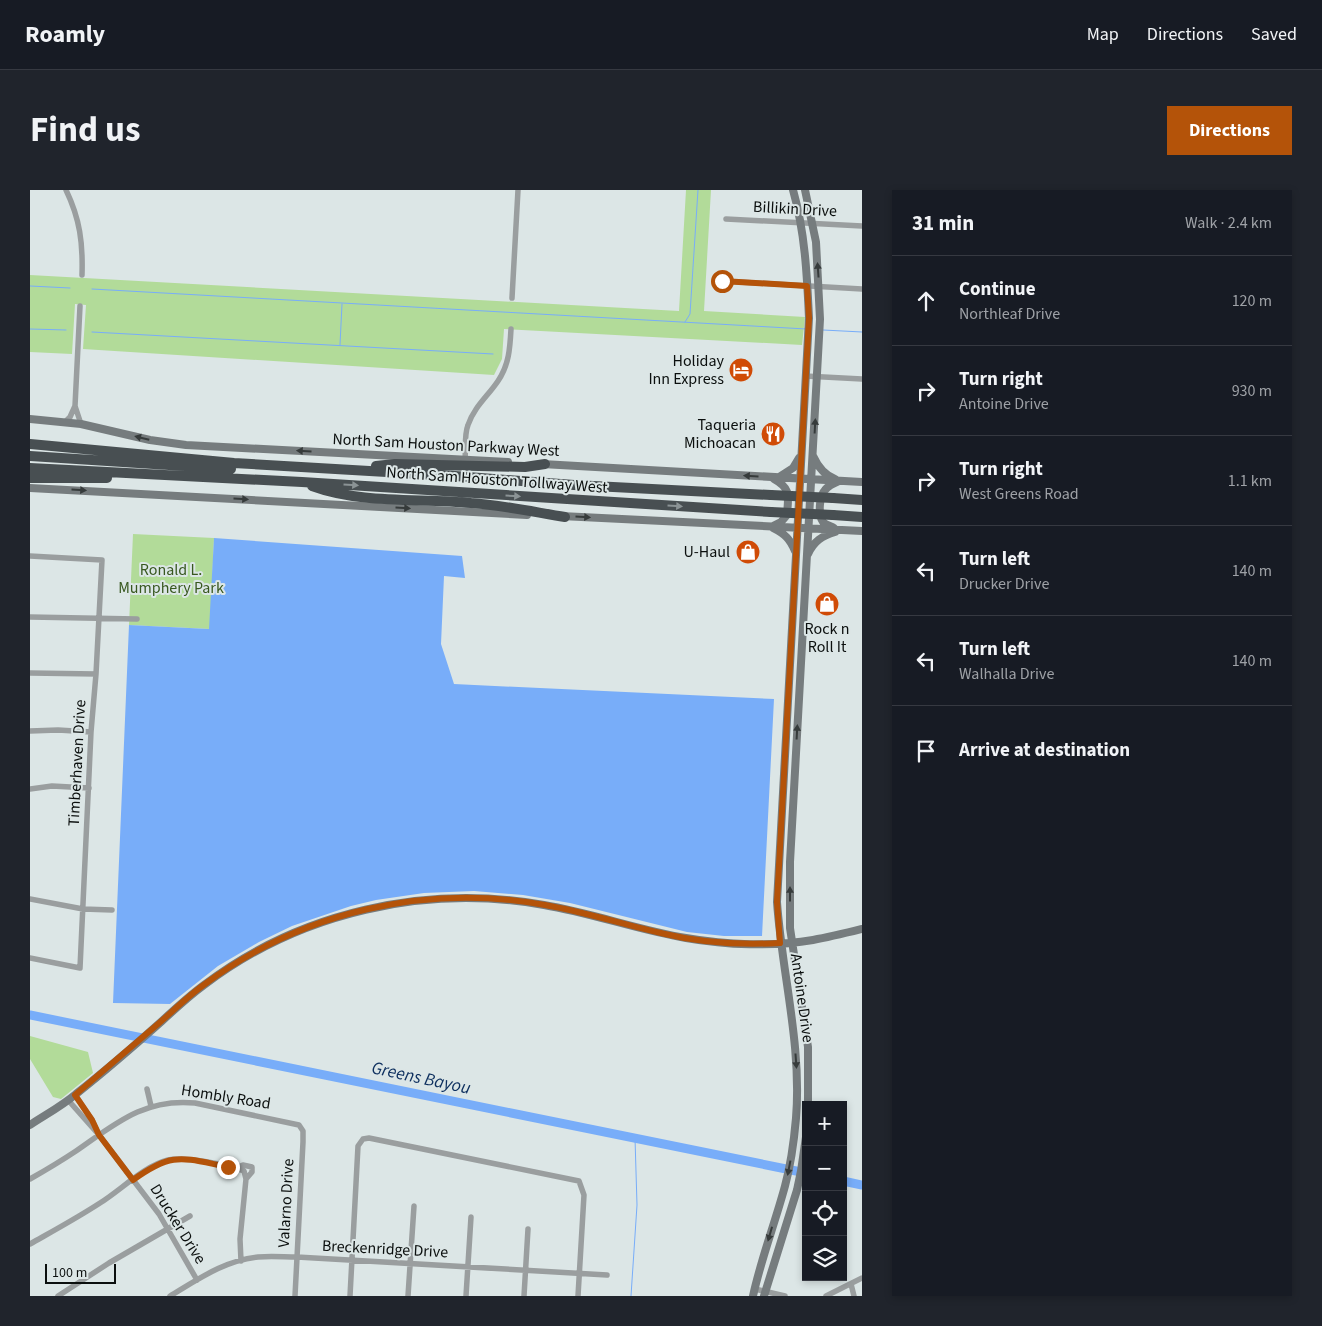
<!DOCTYPE html>
<html lang="en">
<head>
<meta charset="utf-8">
<style>
  :root { --surface:#171b24; --page:#20242c; --text:#f1f3f6; --muted:#9ea1a6; --line:#363941; --accent:#b45309 }
  body { margin:0; font-family:"Source Sans 3",sans-serif; background:var(--page); color:var(--text) }
  .controls { position:absolute; right:15px; bottom:15px; display:grid; overflow:hidden; border-radius:0px; box-shadow:0 2px 8px #0003 }
  .controls button { width:45px; height:45px; display:grid; place-items:center; padding:0; border:0; border-bottom:1px solid var(--line); background:var(--surface); color:var(--text); font:25px sans-serif }
  .scale { position:absolute; left:15px; bottom:12px; width:71px; box-sizing:border-box; padding-left:5px; border:2px solid #0b0f0e; border-top:0; font-size:14px; line-height:18px; white-space:nowrap; color:#0b0f0e; -webkit-text-stroke:4px #dce6e6; paint-order:stroke }
  .stop { position:absolute; width:15px; height:15px; margin:-11px; border:4px solid #b45309; border-radius:50%; background:#fff }
  .stop.end { background:#b45309; border-color:#fff; box-shadow:0 1px 5px #0008 }
  .list { margin:0; padding:0; list-style:none }
  h2 { display:flex; justify-content:space-between; align-items:center; height:65px; margin:0; padding:0 20px; font-size:21px }
  h2 small { font-size:16px; font-weight:400; color:var(--muted) }
  .list li { display:grid; grid-template-columns:32px 1fr auto; gap:15px; align-items:center; box-sizing:border-box; height:90px; padding:0 20px; border-top:1px solid var(--line) }
  .list b { display:block; font-size:19px; white-space:nowrap }
  .list p { margin:0; font-size:16px; white-space:nowrap; color:var(--muted) }
  .list em { font-size:16px; font-style:normal; color:var(--muted) }
  .icon { flex:none; width:28px; height:28px; fill:none; stroke:currentColor; stroke-width:2; stroke-linecap:round; stroke-linejoin:round }
  .map { position:relative; flex:none; width:832px; height:1106px; overflow:hidden; border-radius:0px }
  header { display:flex; align-items:center; gap:30px; box-sizing:border-box; height:70px; padding:0 25px; background:var(--surface); border-bottom:1px solid var(--line) }
  header strong { font-size:24px }
  nav { display:flex; gap:28px; margin-inline-start:auto; font-size:18px }
  .intro { display:flex; align-items:center; justify-content:space-between; box-sizing:border-box; height:120px; padding:0 30px }
  h1 { margin:0; font-size:35px }
  .button { padding:12px 22px; border-radius:0px; background:var(--accent); color:#fff; font-size:18px; font-weight:700 }
  main { display:flex; gap:30px; padding:0 30px }
  aside { flex:1; background:var(--surface); border-radius:0px; box-shadow:0 2px 8px #0003 }
  .map>svg:first-child { display:block }
</style>
</head>
<body>
<header>
<strong>Roamly</strong>
<nav><a>Map</a><a>Directions</a><a>Saved</a></nav>
</header>
<div class="intro"><h1>Find us</h1><a class="button">Directions</a></div>
<main>
<div class="map">
<svg width="832" height="1106" viewBox="0 0 832 1106">
  <rect width="100%" height="100%" fill="#dce6e6"/>
  <path fill="#b2db99" d="M656,0H681L674,121L775,127L772,155L474,139L472,169L464,185L53,159L56,115L45,114L42,164L0,162V85L649,121Z
    M103,344L184,348L180,439L99,435Z
    M0,846L58,862L63,883L31,909L23,907L0,869Z"/>
  <path fill="#78adf9" d="M184,348L432,366L435,388L414,386L411,454L424,494L744,509L732,746H694L657,742L540,713L493,705L444,701L394,703L346,710L321,716L262,736L229,752L188,776L140,814L83,813L99,435L179,439Z"/>
  <g fill="none" stroke-linecap="round" stroke-linejoin="round">
    <path stroke="#78adf9" stroke-width="1" d="M0,96L40,98
      M62,99L776,139
      M655,132L660,124L668,0
      M0,139L36,140
      M793,140L832,142
      M62,142L463,164
      M310,155L312,114
      M601,1106L607,1015L605,948"/>
    <path stroke="#78adf9" stroke-width="9" d="M0,825L776,983
      M813,991L832,995"/>
    <path stroke="#9a9e9f" stroke-width="5.5" d="M36,0C50,29 53,53 52,85
      M696,29L832,36
      M692,91L832,99
      M482,108L488,0
      M50,116L45,216L51,234
      M775,186L832,189
      M34,233L40,227L45,216
      M435,270C436,259 434,245 438,235C444,217 458,206 468,191C479,175 480,158 481,139
      M0,366L72,370L66,484L61,542L50,778L0,768
      M0,427L107,429
      M0,483L66,484
      M0,541L28,540L61,542
      M0,599L22,596L59,598
      M0,709L53,719L82,720
      M117,899L121,916
      M45,905L62,930L67,941
      M38,910L69,945L129,1024L167,1090
      M206,978L213,975L222,977V982L216,989
      M0,989C16,980 31,971 46,961C85,934 114,908 165,913L269,935L273,941V952L265,1106
      M0,1054C23,1041 47,1028 70,1013C91,1000 114,976 138,970C155,966 198,975 214,981L216,989L210,1049L211,1071
      M821,1094L824,1106
      M725,1099L755,1106
      M28,1106L79,1073L160,1026
      M140,1106C167,1090 195,1070 228,1067C241,1066 254,1067 267,1067L577,1085
      M320,1106L328,956L333,949L339,948L549,991L554,1005L548,1106
      M378,1106L384,1016
      M436,1106L441,1027
      M494,1106L498,1039
      M796,1106L832,1088"/>
    <path stroke="#767c7e" stroke-width="8" d="M775,0L786,52L790,129L760,672V738L778,857V915
      M0,229L51,234L120,250L156,255L478,272
      M783,266C788,277 794,285 805,289
      M512,274L832,292
      M749,287L763,278L769,268
      M0,298L497,325
      M531,326L832,341
      M743,336L751,332L757,325C758,307 762,299 744,289
      M743,338C755,344 760,349 765,361
      M804,338C801,336 796,335 793,332C788,325 789,306 795,300C798,296 804,293 809,291
      M778,364C784,351 792,346 805,342
      M0,935C15,925 32,916 46,904C75,881 104,856 132,831C146,818 159,806 174,795C270,722 395,694 514,715C562,723 608,740 656,748C696,755 743,757 783,750C800,747 816,743 832,739
      M723,1106C731,1069 745,1033 755,996C761,974 764,951 766,928C772,855 752,784 747,712L779,128C777,85 775,42 763,0
      M734,1106L767,1000L771,981L776,947"/>
    <path stroke="#484f52" stroke-width="10" d="M0,254L204,273L425,286L544,295L741,305
      M0,266L201,279
      M346,276L365,274L495,277L515,274
      M0,278L272,292L741,322
      M0,288H77
      M282,296C331,314 389,308 441,313C472,315 504,322 535,327
      M803,308L832,310
      M803,325L832,327"/>
    <path stroke="#484f52" stroke-width="10" d="M741,305L803,308
      M741,322L803,325"/>
  </g>
  <defs><path id="oneway-solid" d="M-6-.8H1V-3.2L6.5 0L1 3.2V.8H-6Z" transform="scale(1.25)"/></defs>
  <g fill="#363b3b">
    <use href="#oneway-solid" transform="translate(788 80) rotate(-94)"/>
    <use href="#oneway-solid" transform="translate(785 236) rotate(-87)"/>
    <use href="#oneway-solid" transform="translate(112 248) rotate(-166)"/>
    <use href="#oneway-solid" transform="translate(274 261) rotate(-177)"/>
    <use href="#oneway-solid" transform="translate(721 286) rotate(-177)"/>
    <use href="#oneway-solid" transform="translate(49 300) rotate(3)"/>
    <use href="#oneway-solid" transform="translate(211 309) rotate(3)"/>
    <use href="#oneway-solid" transform="translate(373 318) rotate(3)"/>
    <use href="#oneway-solid" transform="translate(553 327) rotate(3)"/>
    <use href="#oneway-solid" transform="translate(767 542) rotate(-87)"/>
    <use href="#oneway-solid" transform="translate(760 704) rotate(-90)"/>
    <use href="#oneway-solid" transform="translate(766 871) rotate(86)"/>
    <use href="#oneway-solid" transform="translate(759 978) rotate(101)"/>
    <use href="#oneway-solid" transform="translate(740 1044) rotate(106)"/>
  </g>
  <g fill="#8b9395">
    <use href="#oneway-solid" transform="translate(321 295) rotate(4)"/>
    <use href="#oneway-solid" transform="translate(483 306) rotate(4)"/>
    <use href="#oneway-solid" transform="translate(645 316) rotate(4)"/>
  </g>
  <g fill="none" stroke-linecap="round" stroke-linejoin="round">
    <path stroke="#b45309" stroke-width="6" d="M198,977C152,968 143,961 103,990L69,945L62,930L45,905C73,881 100,858 128,834C143,821 158,806 175,794C272,722 396,693 515,715C555,722 595,735 635,744C672,753 712,755 750,753L747,712L779,128L777,96L692,91"/>
  </g>
  <defs>
    <symbol id="hotel-disc" viewBox="-11 -11 22 22"><circle r="9.5" fill="#d04b06" stroke="#dce6e6"/><path d="M-6-4.5h1.5V1H6V5H4.5V3h-9V5H-6ZM-4 0a1.8 1.8 0 1 1 3.6 0ZM.5 0V-2.5h3Q6-2.5 6 0Z" fill="#fff"/></symbol>
    <symbol id="restaurant-disc" viewBox="-11 -11 22 22"><circle r="9.5" fill="#d04b06" stroke="#dce6e6"/><path d="M-5-6h1v4h1v-4h1v4h1v-4h1v5L-1.5 .5V6h-2V.5L-5-1ZM5-6V6H3V1.5H1.5Q1.5-4 5-6Z" fill="#fff"/></symbol>
    <symbol id="shop-disc" viewBox="-11 -11 22 22"><circle r="9.5" fill="#d04b06" stroke="#dce6e6"/><path d="M-5-2.5h2.3a2.7 3.5 0 0 1 5.4 0H5L5.5 6h-11ZM-1.5-2.5h3a1.5 2.3 0 0 0-3 0Z" fill="#fff"/></symbol>
  </defs>
  <g fill-rule="evenodd">
    <use href="#hotel-disc" x="697" y="166" width="28" height="28"/>
    <use href="#restaurant-disc" x="729" y="230" width="28" height="28"/>
    <use href="#shop-disc" x="704" y="348" width="28" height="28"/>
    <use href="#shop-disc" x="783" y="400" width="28" height="28"/>
  </g>
  <g text-anchor="middle" dominant-baseline="central" stroke-width="4" stroke-linejoin="round" paint-order="stroke">
    <g font-size="16" fill="#0b0f0e" stroke="#dce6e6">
      <text transform="translate(765 19) rotate(3)">Billikin Drive</text>
      <text transform="translate(416 255) rotate(3)">North Sam Houston Parkway West</text>
      <text transform="translate(467 290) rotate(4)">North Sam Houston Tollway West</text>
      <text transform="translate(47 573) rotate(-87)">Timberhaven Drive</text>
      <text transform="translate(772 808) rotate(82)">Antoine Drive</text>
      <text transform="translate(196 907) rotate(9)">Hombly Road</text>
      <text transform="translate(256 1013) rotate(-87)">Valarno Drive</text>
      <text transform="translate(148 1034) rotate(58)">Drucker Drive</text>
      <text transform="translate(355 1059) rotate(3)">Breckenridge Drive</text>
    </g>
    <g font-size="16" fill="#0b0f0e" stroke="#dce6e6" text-anchor="end">
      <text x="694" y="171">Holiday<tspan x="694" dy="18">Inn Express</tspan></text>
      <text x="726" y="235">Taqueria<tspan x="726" dy="18">Michoacan</tspan></text>
      <text x="700" y="362">U-Haul</text>
      <text x="797" y="439" text-anchor="middle">Rock n<tspan x="797" dy="18">Roll It</tspan></text>
    </g>
    <g font-size="16" fill="#38581f" stroke="#dce6e6">
      <text x="141" y="380">Ronald L.<tspan x="141" dy="18">Mumphery Park</tspan></text>
    </g>
    <g font-size="18" font-style="italic" fill="#0d2f5e" stroke="#dce6e6">
      <text transform="translate(391 888) rotate(12)">Greens Bayou</text>
    </g>
  </g>
</svg>
<div class="controls">
<button>+</button>
<button>−</button>
<button><svg class="icon" aria-label="locate" viewBox="0 0 24 24"><circle cx="12" cy="12" r="6"/><path d="M12 2v4M12 18v4M2 12h4M18 12h4"/></svg></button>
<button><svg class="icon" aria-label="layers" viewBox="0 0 24 24"><path d="M12 4l9 5-9 5-9-5zM3 14l9 5 9-5"/></svg></button>
</div>
<div class="scale">100 m</div>
<div class="stop" style="left:692px;top:91px"></div>
<div class="stop end" style="left:198px;top:977px"></div>
</div>
<aside>
<h2>31 min<small>Walk · 2.4 km</small></h2>
<ul class="list">
<li><svg class="icon" aria-label="ahead" viewBox="0 0 24 24"><path d="M12 20V5M6 11l6-6 6 6"/></svg><div><b>Continue</b><p>Northleaf Drive</p></div><em>120 m</em></li>
<li><svg class="icon" aria-label="right" viewBox="0 0 24 24"><path d="M7 20v-9h11M14 6l5 5-5 5"/></svg><div><b>Turn right</b><p>Antoine Drive</p></div><em>930 m</em></li>
<li><svg class="icon" aria-label="right" viewBox="0 0 24 24"><path d="M7 20v-9h11M14 6l5 5-5 5"/></svg><div><b>Turn right</b><p>West Greens Road</p></div><em>1.1 km</em></li>
<li><svg class="icon" aria-label="left" viewBox="0 0 24 24"><path d="M17 20v-9H6M10 6l-5 5 5 5"/></svg><div><b>Turn left</b><p>Drucker Drive</p></div><em>140 m</em></li>
<li><svg class="icon" aria-label="left" viewBox="0 0 24 24"><path d="M17 20v-9H6M10 6l-5 5 5 5"/></svg><div><b>Turn left</b><p>Walhalla Drive</p></div><em>140 m</em></li>
<li><svg class="icon" aria-label="arrive" viewBox="0 0 24 24"><path d="M6 21V4h12l-3 4 3 4H6"/></svg><div><b>Arrive at destination</b></div></li>
</ul>
</aside>
</main>
</body>
</html>
